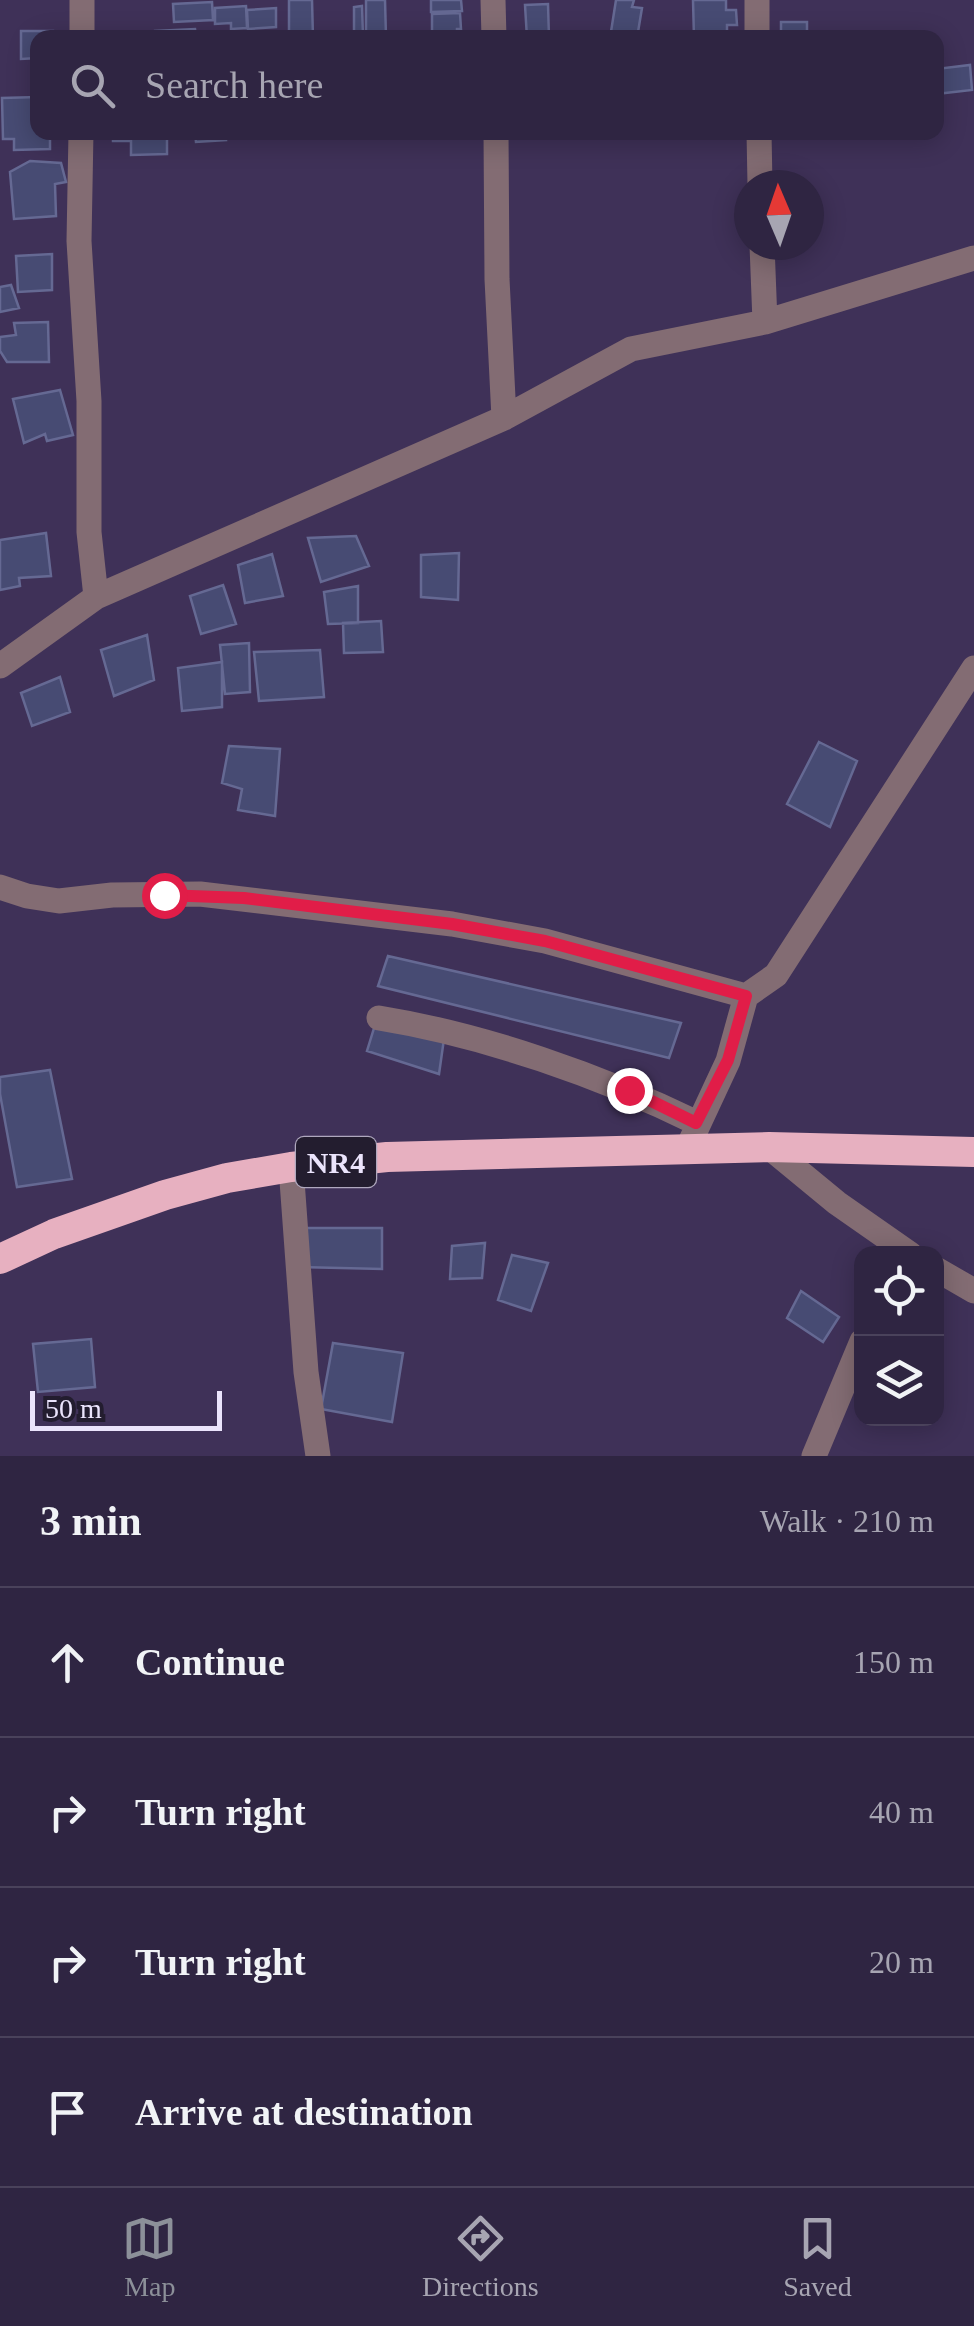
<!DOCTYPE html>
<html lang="en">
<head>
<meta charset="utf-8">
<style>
  :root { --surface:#2f2542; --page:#3b314d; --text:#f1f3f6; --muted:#a7a5b2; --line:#4a425b; --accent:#8c9099 }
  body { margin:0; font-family:"Times New Roman",serif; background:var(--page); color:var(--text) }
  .controls { position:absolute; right:30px; bottom:30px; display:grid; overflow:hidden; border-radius:20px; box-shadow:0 5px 25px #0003 }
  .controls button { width:90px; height:90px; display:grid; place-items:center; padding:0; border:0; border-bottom:2px solid var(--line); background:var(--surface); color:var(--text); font:50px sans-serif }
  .compass { position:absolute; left:734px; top:170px; width:90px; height:90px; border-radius:50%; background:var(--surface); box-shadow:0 5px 25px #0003; rotate:358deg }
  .scale { position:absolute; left:30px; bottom:25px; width:192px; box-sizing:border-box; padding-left:10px; border:5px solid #ebe4fc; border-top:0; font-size:28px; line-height:35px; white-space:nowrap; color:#ebe4fc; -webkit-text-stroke:8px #231d2f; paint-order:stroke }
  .stop { position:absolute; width:30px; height:30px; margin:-22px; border:8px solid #e11d48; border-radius:50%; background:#fff }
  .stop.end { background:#e11d48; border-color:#fff; box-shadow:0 2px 10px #0008 }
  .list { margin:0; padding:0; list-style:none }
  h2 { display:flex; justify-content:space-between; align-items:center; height:130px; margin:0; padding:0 40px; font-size:42px }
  h2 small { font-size:32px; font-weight:400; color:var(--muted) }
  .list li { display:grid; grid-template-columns:65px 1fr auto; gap:30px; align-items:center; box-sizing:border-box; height:150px; padding:0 40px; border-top:2px solid var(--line) }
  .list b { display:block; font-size:38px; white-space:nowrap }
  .list em { font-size:32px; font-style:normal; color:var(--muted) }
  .icon { flex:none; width:55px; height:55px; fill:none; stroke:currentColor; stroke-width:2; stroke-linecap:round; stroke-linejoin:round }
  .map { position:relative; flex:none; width:974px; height:1456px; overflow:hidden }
  .search { position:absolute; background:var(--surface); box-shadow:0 5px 25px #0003; left:30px; right:30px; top:30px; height:110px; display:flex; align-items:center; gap:25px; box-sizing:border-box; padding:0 35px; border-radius:20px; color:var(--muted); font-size:38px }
  .sheet { height:730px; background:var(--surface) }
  nav { display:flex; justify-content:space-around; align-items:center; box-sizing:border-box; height:140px; border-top:2px solid var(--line); background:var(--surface); font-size:28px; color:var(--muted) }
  nav a { display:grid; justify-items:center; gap:5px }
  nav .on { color:var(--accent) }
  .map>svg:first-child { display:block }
</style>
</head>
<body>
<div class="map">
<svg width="974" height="1456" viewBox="0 0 974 1456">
  <rect width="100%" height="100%" fill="#3f3158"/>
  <path fill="#474b73" stroke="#656993" stroke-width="2.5" d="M289,0H312L313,38H289Z
    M366,0H385L386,37L366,38Z
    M431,0H461L462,11L431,12Z
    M616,0H634L632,7L642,8L637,38H610Z
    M693,0H726V10H736L737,25H727V38H694Z
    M212,2L213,20L174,22L173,4Z
    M548,4L549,38H527L525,5Z
    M246,6L247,28L231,29V23L215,24V8Z
    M362,6L363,36H354V7Z
    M276,8V27L248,29L247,10Z
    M460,13L461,29H457V38H432V14Z
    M781,22H807V38H781Z
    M195,29L196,38H155V31Z
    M21,31H53V38H38V58L21,59Z
    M970,65L972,90L936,94V69Z
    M38,97V132H63V135L50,136V149L14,150V139H3L2,98Z
    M113,132H167V154L131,155V141H113Z
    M195,132H225L226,140L196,142Z
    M30,161L61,163L66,182L55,184L56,216L14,219L10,172Z
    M52,254V290L18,292L16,256Z
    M11,285L19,308L0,312V287Z
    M48,322L49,362H7L0,351V337L16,335L14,323Z
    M60,390L73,435L47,441L45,434L24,443L13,399Z
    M46,533L51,576L19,578L20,586L0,590V540Z
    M356,536L369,566L321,582L308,538Z
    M459,553L458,600L421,597V555Z
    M272,554L283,596L245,603L238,565Z
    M223,585L236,624L201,634L190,596Z
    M358,586V623L328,624L324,592Z
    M381,621L383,652L344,653L343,623Z
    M147,635L154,680L114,696L101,650Z
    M249,643L250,692L225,694L220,645Z
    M320,650L324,697L259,701L254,652Z
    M222,662V707L182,711L178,668Z
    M60,677L70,712L32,726L21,693Z
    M819,742L857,761L830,827L787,804Z
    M229,746L280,749L275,816L238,810L242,789L222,783Z
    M388,956L681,1023L669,1058L378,986Z
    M375,1025L444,1039L439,1074L367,1051Z
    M50,1070L72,1179L17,1187L0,1094V1077Z
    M306,1228H382V1269L299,1267Z
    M485,1243L482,1278L450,1279L452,1246Z
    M512,1255L548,1263L531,1311L498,1300Z
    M801,1291L839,1317L823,1342L787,1318Z
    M91,1339L95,1387L38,1392L33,1344Z
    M333,1343L403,1353L392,1422L321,1409Z"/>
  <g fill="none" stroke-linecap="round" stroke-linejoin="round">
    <path stroke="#836c73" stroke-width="25" d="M493,0L494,38
      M757,0V38
      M82,38V0
      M81,132L79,241L89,401V532L96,597
      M496,132L497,279L504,418
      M759,132L760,185
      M762,245L765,322
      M0,666L96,597L504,418L631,349L765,322L974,258
      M0,887L27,896L59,901L112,895L200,894L452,924L545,941L746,996
      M379,1018C484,1035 601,1076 697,1123
      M769,1147L837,1203L910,1254
      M687,1149L728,1061L746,996L776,975L974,668
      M291,1167L306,1372L318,1456
      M936,1269L974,1291
      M814,1456L862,1341"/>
    <path stroke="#e7b0c0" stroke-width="30" d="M0,1259L54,1234L165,1195L227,1178L291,1167L387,1157L769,1147L974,1152"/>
  </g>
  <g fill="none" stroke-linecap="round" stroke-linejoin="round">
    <path stroke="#e11d48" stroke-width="12" d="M164,895L244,898L452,924L545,941L746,996L728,1060L696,1123L629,1090"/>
  </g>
  <g text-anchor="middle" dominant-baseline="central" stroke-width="8" stroke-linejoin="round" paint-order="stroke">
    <rect fill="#231d2f" stroke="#afa8be" stroke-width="2.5" x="296" y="1137" width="80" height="50" rx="8"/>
    <g font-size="30" font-weight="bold" fill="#ebe4fc">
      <text x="336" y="1162">NR4</text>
    </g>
  </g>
</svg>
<div class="controls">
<button><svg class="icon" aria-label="locate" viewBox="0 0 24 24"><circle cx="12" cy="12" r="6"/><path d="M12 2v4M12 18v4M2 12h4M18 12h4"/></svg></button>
<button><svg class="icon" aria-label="layers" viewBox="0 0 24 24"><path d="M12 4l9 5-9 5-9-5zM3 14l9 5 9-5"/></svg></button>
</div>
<svg class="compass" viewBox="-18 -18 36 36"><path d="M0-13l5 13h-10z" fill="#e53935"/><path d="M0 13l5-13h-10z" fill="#a7a5b2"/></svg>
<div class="scale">50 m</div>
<div class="stop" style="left:164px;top:895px"></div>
<div class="stop end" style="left:629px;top:1090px"></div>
<div class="search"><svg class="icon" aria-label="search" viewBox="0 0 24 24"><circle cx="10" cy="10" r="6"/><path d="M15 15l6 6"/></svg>Search here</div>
</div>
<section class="sheet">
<h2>3 min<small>Walk · 210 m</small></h2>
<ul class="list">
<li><svg class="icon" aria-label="ahead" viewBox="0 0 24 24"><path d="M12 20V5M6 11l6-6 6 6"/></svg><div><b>Continue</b></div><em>150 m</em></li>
<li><svg class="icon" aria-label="right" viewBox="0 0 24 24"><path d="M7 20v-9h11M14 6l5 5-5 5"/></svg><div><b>Turn right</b></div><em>40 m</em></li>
<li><svg class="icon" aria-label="right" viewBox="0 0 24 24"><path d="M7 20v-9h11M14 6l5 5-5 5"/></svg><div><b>Turn right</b></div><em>20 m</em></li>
<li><svg class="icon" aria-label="arrive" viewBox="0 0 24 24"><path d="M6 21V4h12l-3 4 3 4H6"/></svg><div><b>Arrive at destination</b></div></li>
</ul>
</section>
<nav>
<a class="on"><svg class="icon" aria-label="map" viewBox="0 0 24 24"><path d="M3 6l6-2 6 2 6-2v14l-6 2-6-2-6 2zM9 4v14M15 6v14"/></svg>Map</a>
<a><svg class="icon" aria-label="directions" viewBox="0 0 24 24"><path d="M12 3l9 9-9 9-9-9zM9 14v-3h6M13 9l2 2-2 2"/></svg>Directions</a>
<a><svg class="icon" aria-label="saved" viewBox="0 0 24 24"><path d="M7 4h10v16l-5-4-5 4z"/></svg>Saved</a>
</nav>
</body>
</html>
